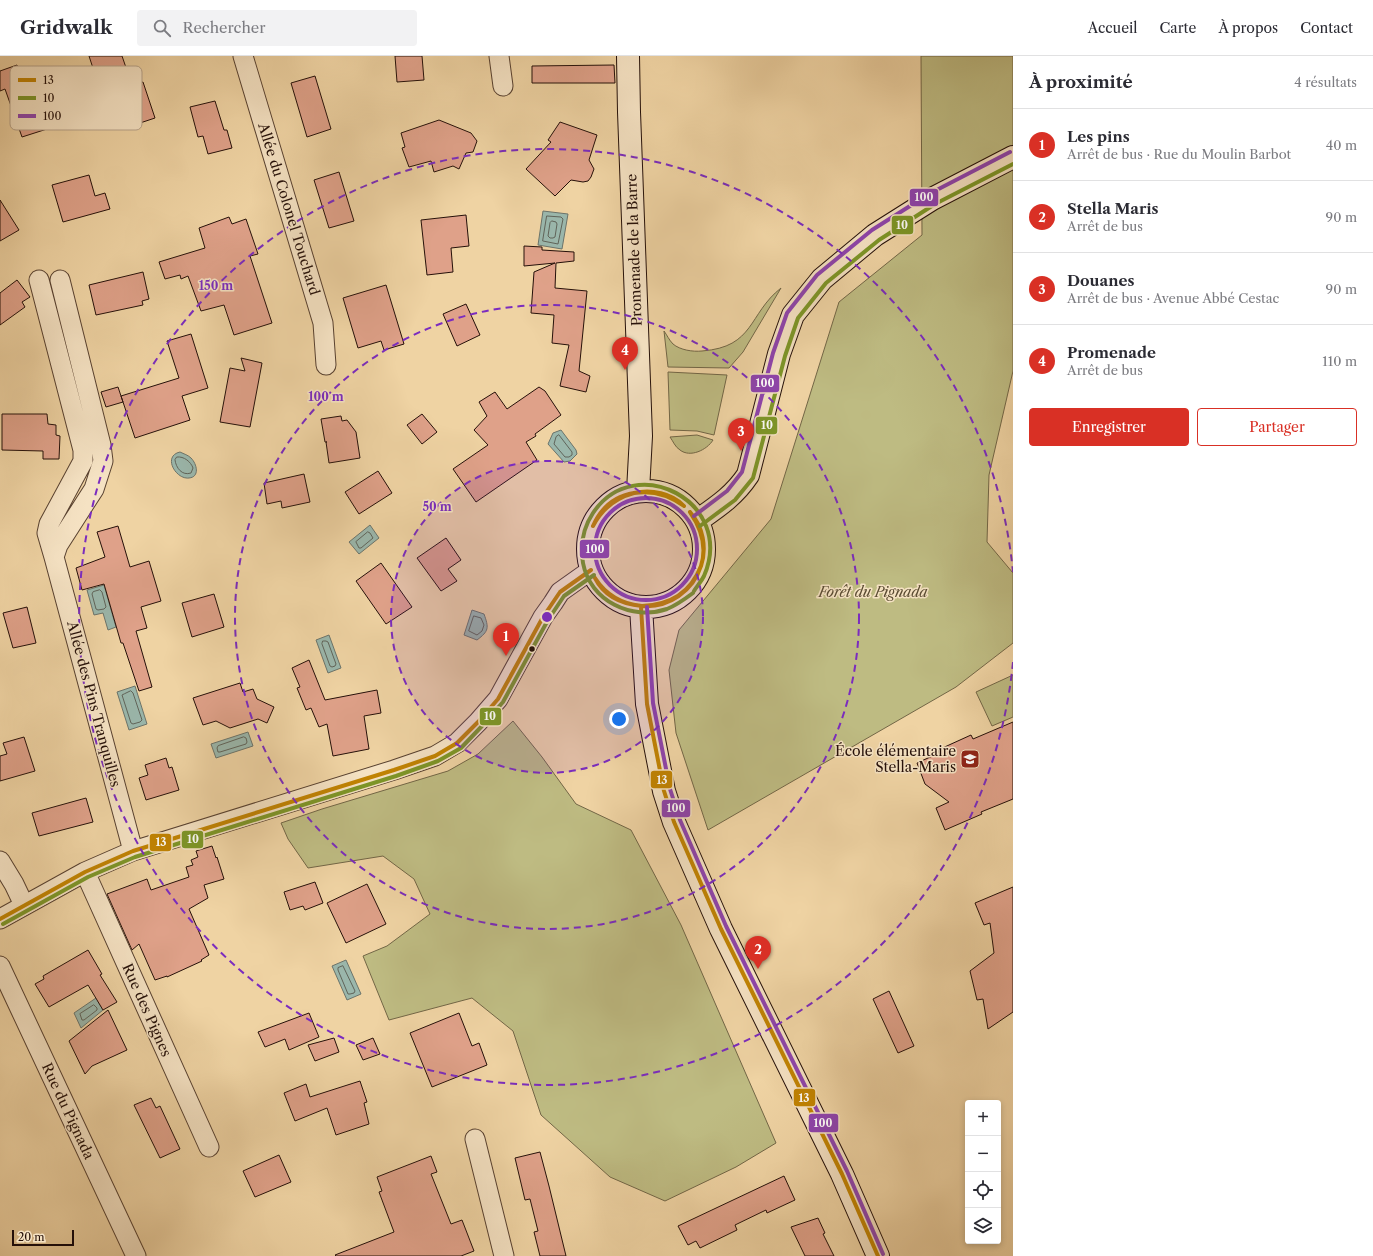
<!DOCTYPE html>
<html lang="fr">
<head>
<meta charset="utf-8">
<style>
  :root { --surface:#fff; --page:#f2f2f3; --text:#2b2b33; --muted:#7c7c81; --line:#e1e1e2; --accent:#d93025 }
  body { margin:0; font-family:"Libre Caslon Text",serif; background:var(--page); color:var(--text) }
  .controls { position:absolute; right:12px; bottom:12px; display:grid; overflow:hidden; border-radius:4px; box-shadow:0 2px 6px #0003 }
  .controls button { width:36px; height:36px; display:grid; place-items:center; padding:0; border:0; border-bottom:1px solid var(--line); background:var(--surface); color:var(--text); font:20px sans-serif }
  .scale { position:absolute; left:12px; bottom:10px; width:62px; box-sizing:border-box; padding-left:4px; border:2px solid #251009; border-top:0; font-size:11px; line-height:14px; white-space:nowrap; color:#251009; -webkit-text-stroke:3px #f5e2c3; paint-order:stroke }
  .you { position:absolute; left:619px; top:663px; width:14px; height:14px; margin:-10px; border:3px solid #fff; border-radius:50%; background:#1a73e8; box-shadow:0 0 0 6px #1a73e833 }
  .badge { display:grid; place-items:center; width:26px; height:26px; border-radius:50%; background:var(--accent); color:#fff; font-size:13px; font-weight:700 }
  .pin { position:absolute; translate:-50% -33px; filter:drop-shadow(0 1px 2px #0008) }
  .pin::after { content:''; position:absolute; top:21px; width:14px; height:12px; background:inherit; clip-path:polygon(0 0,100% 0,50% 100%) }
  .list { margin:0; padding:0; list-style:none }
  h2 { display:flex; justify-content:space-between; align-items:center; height:52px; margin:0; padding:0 16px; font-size:17px }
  h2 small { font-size:13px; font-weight:400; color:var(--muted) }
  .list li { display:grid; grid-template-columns:26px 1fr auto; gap:12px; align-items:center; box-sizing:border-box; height:72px; padding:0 16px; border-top:1px solid var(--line) }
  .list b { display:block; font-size:15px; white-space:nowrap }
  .list p { margin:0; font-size:13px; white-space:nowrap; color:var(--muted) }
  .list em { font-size:13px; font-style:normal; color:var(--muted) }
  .actions { display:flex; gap:8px; padding:12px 16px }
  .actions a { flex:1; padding:9px 0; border:1px solid var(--accent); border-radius:4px; text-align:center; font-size:14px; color:var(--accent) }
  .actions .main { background:var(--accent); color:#fff }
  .icon { flex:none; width:22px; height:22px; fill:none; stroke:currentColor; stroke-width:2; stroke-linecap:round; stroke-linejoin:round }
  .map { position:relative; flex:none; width:1013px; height:1200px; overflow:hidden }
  header { display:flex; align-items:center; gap:24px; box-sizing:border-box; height:56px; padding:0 20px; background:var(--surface); border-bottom:1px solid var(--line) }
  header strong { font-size:19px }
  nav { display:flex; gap:22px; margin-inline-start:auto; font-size:14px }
  .search { width:280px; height:36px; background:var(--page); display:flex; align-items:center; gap:10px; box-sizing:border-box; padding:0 14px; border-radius:4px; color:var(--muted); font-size:15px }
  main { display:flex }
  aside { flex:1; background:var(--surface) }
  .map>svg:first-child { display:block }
</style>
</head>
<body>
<header>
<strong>Gridwalk</strong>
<div class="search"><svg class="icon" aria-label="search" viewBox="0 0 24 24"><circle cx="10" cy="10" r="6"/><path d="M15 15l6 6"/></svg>Rechercher</div>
<nav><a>Accueil</a><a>Carte</a><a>À propos</a><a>Contact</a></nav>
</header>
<main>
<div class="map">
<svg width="1013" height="1200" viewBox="0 0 1013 1200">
  <rect width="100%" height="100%" fill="#efd3a3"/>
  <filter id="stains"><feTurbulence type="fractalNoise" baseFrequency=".005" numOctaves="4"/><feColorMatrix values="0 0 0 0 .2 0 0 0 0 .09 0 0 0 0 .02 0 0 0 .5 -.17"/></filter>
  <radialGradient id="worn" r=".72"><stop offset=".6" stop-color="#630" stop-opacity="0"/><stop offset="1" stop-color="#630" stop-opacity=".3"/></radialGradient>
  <path fill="#bebb82" stroke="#726646" d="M921,0H1013V315L989,419L987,486L1013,517V587L956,631L708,774L676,677L669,614L679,574L771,463L839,246L922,179Z
    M781,232L743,296L729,312L668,311L664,275C667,279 669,284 673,288C680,294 693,296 702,295C755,291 748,258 781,232Z
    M668,316L727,319L714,379L697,375L670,374Z
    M697,379L713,384C707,394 690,402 680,394C675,391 673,385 670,381Z
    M1013,619V661L992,670L976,636Z
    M513,665L542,701L576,748L631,774L681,869L776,1087L736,1111L665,1145L610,1121L541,1059L513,975L472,942L389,964L363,900L387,890L430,858L414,823L383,800L308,812L288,783L281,767L322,753L448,715L478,698Z"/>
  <path fill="#9ab7ac" stroke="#6b746b" d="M543,155L568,158L562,193L538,189Z
    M561,374L576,394L577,398L570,405L564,406L548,388L553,377Z
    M180,396C184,398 188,399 191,402C197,408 200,421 189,422C176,424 162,400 180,396Z
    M370,469L379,482L359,498L349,486Z
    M104,529L116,571L108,574L103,557L94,559L87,534Z
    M472,554L484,558C489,572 489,575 477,584L464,579Z
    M329,579L341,612L328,617L316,584Z
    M135,630L147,668L129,674L117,636Z
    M248,676L253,690L216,702L211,688Z
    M346,904L361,938L347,944L332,910Z
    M96,942L103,954L81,972L74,957Z"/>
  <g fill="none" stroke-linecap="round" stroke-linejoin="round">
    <path stroke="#60645a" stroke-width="1" d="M84,39C89,45 93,55 93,63L88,64C82,59 79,49 79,41Z
      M547,160L561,161L563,163L558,188L543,185Z
      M552,165L556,166L557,168L555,181L553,182H550L548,180L550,167Z
      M559,379L572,396V399L569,401H565L554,388L556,381Z
      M177,401C184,400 191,406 193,412L191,417C182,420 176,412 175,404Z
      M368,476L370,477L373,482L361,492H359L356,486Z
      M100,534L102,536L106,551L104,553L98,554L96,553L92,538L93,536Z
      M474,560L481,562L484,569L482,575L477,579L469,575Z
      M323,585H326L328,586L336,608L335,610L332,611L330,610L322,588Z
      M131,635L133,637L142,664L140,666L133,668L131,667L122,639L124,638Z
      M244,681L246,682L247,686L246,688L220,696H218L217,692L218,690Z
      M343,910L355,935L354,937L350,938H348L338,914V912Z
      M94,949L97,952V954L84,964H82L80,958Z"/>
  </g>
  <path fill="#dfa189" stroke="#251009" d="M89,0H122L132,29L143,26L155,62L131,70L124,46L106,52Z
    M395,0H422L424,24L397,26Z
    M17,9L21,22L33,17L44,51L40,52L47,73L22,81L5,33L0,35V15Z
    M614,9L615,27H532V10Z
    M315,20L331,73L307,81L291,27Z
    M215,45L224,74H227L232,92L208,98L203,80L198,81L190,51Z
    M439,64L471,77L477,85L473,96L466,97L459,113L453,110L434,116L431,105L409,111L402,92L405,91L401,77Z
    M560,66L597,79L589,104L594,113L591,121L588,125L583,126L571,124L555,140L526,113L551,86L548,84Z
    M339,116L354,165L329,172L314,124Z
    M89,119L95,140L105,137L110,153L63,166L52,129Z
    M0,144L19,174L0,185Z
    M466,159L469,190L451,192L453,216L427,219L421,164Z
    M229,161L232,168L246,163L258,198L250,200L272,267L234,279L224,249L201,255L188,220L181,223L180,219L165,223L159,206L205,192L199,172Z
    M524,190L542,191V194L574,196V205L556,207L555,232L587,235L579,315L590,320L586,336L560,330L569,289L552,287L554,259L531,257L534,216L555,207L524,210Z
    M143,216L149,243L142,245L143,249L96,259L89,229Z
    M17,224L30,241L22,246L25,251L0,269V237Z
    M386,229L404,288L384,294L381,285L358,292L343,242Z
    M466,248L480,279L457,290L443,258Z
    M191,278L208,332L182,340L190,364L135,382L121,340L179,322L167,285Z
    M241,302L262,307L250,371L220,366L230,312L245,315Z
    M118,331L123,346L106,351L101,336Z
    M539,331L545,335L561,359L535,378L536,380L526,386L537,404L476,446L453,413L488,389L474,374L487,360L479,346L495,336L507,353Z
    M2,358H47L48,368L56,369V379L60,380L59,403H43V395L2,394Z
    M422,358L437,376L422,388L407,369Z
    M341,360L342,365L347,364L356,376L360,402L329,407L326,386H327H325L321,363Z
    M378,415L392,437L359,458L345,436Z
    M304,418L310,446L282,452L281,445L267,448L264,427Z
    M118,470L130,511L149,505L161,545L141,551L147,572L136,575L152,631L139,635L123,587H121L104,528L82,534L76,512L105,501L97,476Z
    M446,482L461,504L448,513L457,525L441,535L417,502Z
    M381,507L412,551L386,568L356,525Z
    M214,538L224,571L192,581L182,547Z
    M27,551L36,587L13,592L3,557Z
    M309,604L325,644L377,634L381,657L364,660L369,693L333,700L327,668L319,671L311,652L306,654L297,632L300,631L292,612Z
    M240,627L243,636L253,633L257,643L274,651L267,667L258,663L230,672L216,665L203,669L193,642Z
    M1013,666V743L981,756L982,758L945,774L936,752L949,746L925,728L917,707L939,697L938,694L971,679L973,683Z
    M24,681L35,715L0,725V700L7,698L3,687Z
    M166,702L169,712L172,711L179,734L146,744L139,722L148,719L145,709Z
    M86,742L93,766L39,780L32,757Z
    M212,790L216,802L217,801L224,823L204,829L208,842L189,853L209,899L201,904L202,905L167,921V920L155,924L139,888L132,894L107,838L147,823L151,834L189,821L186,811L193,809L191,804L198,801L196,795Z
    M315,826L323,847L305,854L303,850L290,854L284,836Z
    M367,828L386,868L346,887L327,847Z
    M1013,831V956L988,973L983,943L977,944L970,915L994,897L990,867L984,869L975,847Z
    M88,894L102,918L100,919L117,946L103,954L88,929L49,951L35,928L44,923L43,920Z
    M889,935L914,990L898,997L873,943Z
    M108,954L127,994L92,1010L85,1018L69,985Z
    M309,957L319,981L289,994L285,983L265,991L258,976Z
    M459,957L472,990L479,987L487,1009L432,1031L410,977Z
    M334,982L339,996L315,1005L308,989Z
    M373,982L380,998L363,1004L356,989Z
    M360,1025L367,1046L364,1047L369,1068L336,1079L327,1052L295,1065L284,1037L306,1028L310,1041Z
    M151,1042L156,1052L160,1050L180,1093L160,1102L134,1049Z
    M540,1096L549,1130L566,1200H540L534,1176L538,1175L530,1143L525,1144L515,1102Z
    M279,1099L291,1126L255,1141L243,1115Z
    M431,1100L437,1116L431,1118L451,1168L462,1164L474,1195L461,1200H336L335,1199L394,1176L379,1136L382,1135L377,1121Z
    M784,1120L795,1144L767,1157L766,1154L735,1169L737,1174L700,1192L696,1185L688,1189L678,1170Z
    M818,1162L825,1177L823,1178L834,1200H805L791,1171Z"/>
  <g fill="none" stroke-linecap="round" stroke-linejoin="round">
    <defs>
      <path id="street" d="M243,0L323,267L326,309
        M499,0L503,30
        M39,224L83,394V405L49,468L47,477L54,501
        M60,224L101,389L103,405L94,433L58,489L54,501L133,795
        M0,805L14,828L24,849
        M85,816L209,1091
        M0,863L85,816L133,795L394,714L435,700L457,687L478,666L498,643L543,561L553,547L560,536L591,514
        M0,910L136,1200
        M475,1083L504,1200"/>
      <path id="secondary" d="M628,0L629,56L641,380L638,435
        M588 493a58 58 0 1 1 116 0a58 58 0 1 1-116 0Z
        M697,465C717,451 734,440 748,419L779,298L793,259L822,223L875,179L932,143L1013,101
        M641,551L647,648L664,735L674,766L721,873L842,1118L878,1200"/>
    </defs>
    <use href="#street" stroke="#584130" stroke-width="21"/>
    <use href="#secondary" stroke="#251009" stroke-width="24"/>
    <use href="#street" stroke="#f5e2c3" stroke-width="19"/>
    <use href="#secondary" stroke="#f5e2c3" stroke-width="22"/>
    <defs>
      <path id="bus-1" d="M634,437C651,433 672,437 684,450
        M634,437C653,434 669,439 684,450
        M690,456C703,470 707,492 701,510
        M690,456C701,472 707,491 701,510
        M593,470C601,452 615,440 634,437
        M593,470C602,453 615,442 634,437
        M595,522C606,539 622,548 642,550
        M595,522C604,540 622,548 642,550
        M642,550C669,552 693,535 701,510
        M642,550C670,549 691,536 701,510
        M641,551L647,648L664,735L674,766L721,873L842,1118L878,1200
        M0,863L85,816L133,795L394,714L435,700L457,687L478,666L498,643L543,561L560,536L591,514"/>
      <path id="bus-2" d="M700,470L735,444L753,422L785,300L798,262L826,227L879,184L935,148L1013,108
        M693,537C685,543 677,549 667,553C632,565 590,545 583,507C580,489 583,472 593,457C635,394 736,446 704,520C701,526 697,530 694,535
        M3,868L88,821L135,801L396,720L438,705L461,692L482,670L503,646L548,564L564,540L594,519"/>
      <path id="bus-3" d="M595 493a51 51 0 1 1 102 0a51 51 0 1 1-102 0Z
        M694,460L727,435L742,416L773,297L787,257L817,219L872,174L929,138L1010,96
        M647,551L653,647L670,733L680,764L726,870L847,1115L883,1198"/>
    </defs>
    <use href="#bus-1" stroke="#f5e2c3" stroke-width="7"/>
    <use href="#bus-2" stroke="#f5e2c3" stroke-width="7"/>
    <use href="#bus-3" stroke="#f5e2c3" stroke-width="7"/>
    <use href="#bus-1" stroke="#c18302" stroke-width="4"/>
    <use href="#bus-2" stroke="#7d9627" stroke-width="4"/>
    <use href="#bus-3" stroke="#8e44ad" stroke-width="4"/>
  </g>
  <circle cx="547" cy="561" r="156" fill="#7b2cbf" fill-opacity=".12"/>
  <g fill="none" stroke="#7b2cbf" stroke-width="2" stroke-dasharray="7 5">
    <circle cx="547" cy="561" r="156"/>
    <circle cx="547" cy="561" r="312"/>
    <path d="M1013 606A468 468 0 1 1 1013 516"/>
  </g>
  <defs>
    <symbol id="school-square" viewBox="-11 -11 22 22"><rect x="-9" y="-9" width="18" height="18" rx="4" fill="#8f2418" stroke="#f5e2c3"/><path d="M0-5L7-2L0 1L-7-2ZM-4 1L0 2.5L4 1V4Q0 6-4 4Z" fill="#fff"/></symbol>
  </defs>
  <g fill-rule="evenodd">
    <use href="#school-square" x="959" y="692" width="22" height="22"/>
  </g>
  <circle fill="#251009" stroke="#f5e2c3" stroke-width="1.5" cx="532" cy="593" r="3.5"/>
  <g text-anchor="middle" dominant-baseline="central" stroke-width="3" stroke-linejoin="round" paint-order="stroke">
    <g font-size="14" fill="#251009" stroke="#f5e2c3">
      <text transform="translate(289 153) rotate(73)">Allée du Colonel Touchard</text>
      <text transform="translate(634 194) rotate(-92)">Promenade de la Barre</text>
      <text transform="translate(94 648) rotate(75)">Allée des Pins Tranquilles</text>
      <text transform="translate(147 954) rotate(66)">Rue des Pignes</text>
      <text transform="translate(68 1055) rotate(65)">Rue du Pignada</text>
    </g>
    <g font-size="14" font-style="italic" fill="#5b4c33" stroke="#f5e2c3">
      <text x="873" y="536">Forêt du Pignada</text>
    </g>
    <g font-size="14" fill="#251009" stroke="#f5e2c3" text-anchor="end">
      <text x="956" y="695">École élémentaire<tspan x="956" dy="16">Stella-Maris</tspan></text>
    </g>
  </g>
  <rect x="10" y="10" width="132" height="64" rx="6" fill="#f5e2c3" stroke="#b7a38b" stroke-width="1"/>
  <rect x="18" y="22" width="18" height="4" fill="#c18302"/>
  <rect x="18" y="40" width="18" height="4" fill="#7d9627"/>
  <rect x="18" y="58" width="18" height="4" fill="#8e44ad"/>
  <g font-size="11" fill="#251009">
    <text x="43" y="28">13</text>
    <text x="43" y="46">10</text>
    <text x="43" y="64">100</text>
  </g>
  <circle cx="547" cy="561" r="6" fill="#7b2cbf" stroke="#f5e2c3" stroke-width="2"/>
  <g font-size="12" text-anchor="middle" font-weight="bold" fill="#7b2cbf" stroke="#f5e2c3" stroke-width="3" stroke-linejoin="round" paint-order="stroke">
    <text x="216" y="234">150 m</text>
    <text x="326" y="345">100 m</text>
    <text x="437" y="455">50 m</text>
  </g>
  <g stroke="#f5e2c3" stroke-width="1.5">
    <rect x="909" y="132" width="30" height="19" rx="4" fill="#8e44ad"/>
    <rect x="891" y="159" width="23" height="20" rx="4" fill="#7d9627"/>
    <rect x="750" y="318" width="30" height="19" rx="4" fill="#8e44ad"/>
    <rect x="755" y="360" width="23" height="19" rx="4" fill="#7d9627"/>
    <rect x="579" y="483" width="31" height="20" rx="4" fill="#8e44ad"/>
    <rect x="479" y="651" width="23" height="19" rx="4" fill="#7d9627"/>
    <rect x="650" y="714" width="23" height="19" rx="4" fill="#c18302"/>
    <rect x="661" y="743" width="30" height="19" rx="4" fill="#8e44ad"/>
    <rect x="181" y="774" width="23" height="19" rx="4" fill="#7d9627"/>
    <rect x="149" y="777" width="23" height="19" rx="4" fill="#c18302"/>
    <rect x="793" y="1032" width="23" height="19" rx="4" fill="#c18302"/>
    <rect x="808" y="1057" width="31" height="20" rx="4" fill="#8e44ad"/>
  </g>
  <g font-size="11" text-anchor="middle" font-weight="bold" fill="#fff">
    <text x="924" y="145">100</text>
    <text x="902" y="173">10</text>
    <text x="765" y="331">100</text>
    <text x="767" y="373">10</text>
    <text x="595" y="497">100</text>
    <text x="490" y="664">10</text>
    <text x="662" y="728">13</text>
    <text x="676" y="756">100</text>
    <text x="193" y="787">10</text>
    <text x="161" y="790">13</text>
    <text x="804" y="1046">13</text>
    <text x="823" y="1071">100</text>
  </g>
  <rect width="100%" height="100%" filter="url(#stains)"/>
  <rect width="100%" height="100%" fill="url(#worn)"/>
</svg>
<div class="controls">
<button>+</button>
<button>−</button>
<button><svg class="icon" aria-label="locate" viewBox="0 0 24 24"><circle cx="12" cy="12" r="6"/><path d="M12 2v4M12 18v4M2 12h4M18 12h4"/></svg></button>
<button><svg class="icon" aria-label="layers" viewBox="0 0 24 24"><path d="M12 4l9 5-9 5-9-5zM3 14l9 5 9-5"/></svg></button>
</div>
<div class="scale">20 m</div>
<div class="you"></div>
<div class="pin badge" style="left:506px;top:600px">1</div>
<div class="pin badge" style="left:758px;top:913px">2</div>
<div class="pin badge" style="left:741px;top:395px">3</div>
<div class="pin badge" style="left:625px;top:314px">4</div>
</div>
<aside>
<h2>À proximité<small>4 résultats</small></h2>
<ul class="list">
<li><span class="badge">1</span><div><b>Les pins</b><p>Arrêt de bus · Rue du Moulin Barbot</p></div><em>40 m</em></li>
<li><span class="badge">2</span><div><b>Stella Maris</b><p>Arrêt de bus</p></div><em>90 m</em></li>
<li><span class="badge">3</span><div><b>Douanes</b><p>Arrêt de bus · Avenue Abbé Cestac</p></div><em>90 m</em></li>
<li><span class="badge">4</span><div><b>Promenade</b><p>Arrêt de bus</p></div><em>110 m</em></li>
</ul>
<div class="actions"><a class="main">Enregistrer</a><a>Partager</a></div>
</aside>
</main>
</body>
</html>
